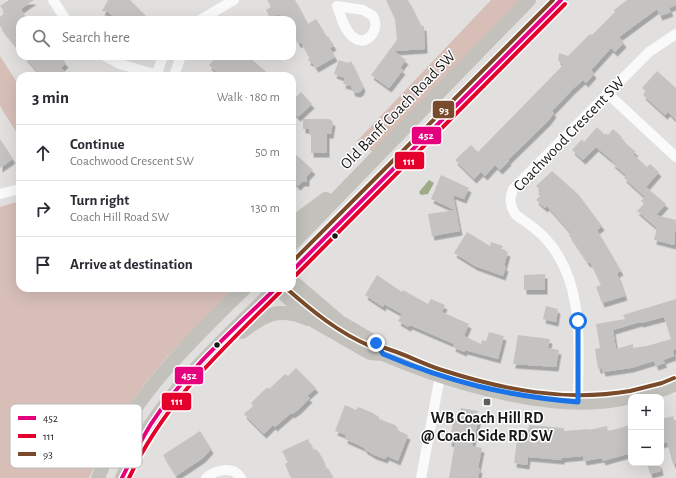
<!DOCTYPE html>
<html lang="en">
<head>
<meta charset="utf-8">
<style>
  :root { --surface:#fff; --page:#f7f7f7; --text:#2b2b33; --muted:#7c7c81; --line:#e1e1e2 }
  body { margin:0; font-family:"Alegreya Sans",sans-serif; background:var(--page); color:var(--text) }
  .controls { position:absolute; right:12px; bottom:12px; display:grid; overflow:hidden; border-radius:8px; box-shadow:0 4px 16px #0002 }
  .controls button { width:36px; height:36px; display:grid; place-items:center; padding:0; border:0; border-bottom:1px solid var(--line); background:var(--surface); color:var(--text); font:20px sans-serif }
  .stop { position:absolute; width:12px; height:12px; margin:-9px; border:3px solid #1a73e8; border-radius:50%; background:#fff }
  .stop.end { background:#1a73e8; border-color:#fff; box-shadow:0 1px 4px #0008 }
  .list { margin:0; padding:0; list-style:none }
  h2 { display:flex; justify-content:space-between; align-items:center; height:52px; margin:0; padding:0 16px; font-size:17px }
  h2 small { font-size:13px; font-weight:400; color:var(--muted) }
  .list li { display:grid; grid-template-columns:26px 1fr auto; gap:12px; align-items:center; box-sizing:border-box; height:56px; padding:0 16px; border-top:1px solid var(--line) }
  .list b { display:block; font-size:15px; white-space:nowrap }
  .list p { margin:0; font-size:13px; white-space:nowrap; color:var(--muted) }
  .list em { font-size:13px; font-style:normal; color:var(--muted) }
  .icon { flex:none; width:22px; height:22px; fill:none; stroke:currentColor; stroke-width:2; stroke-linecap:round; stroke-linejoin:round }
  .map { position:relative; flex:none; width:676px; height:478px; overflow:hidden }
  .search { position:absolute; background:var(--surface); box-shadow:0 4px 16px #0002; left:16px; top:16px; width:280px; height:44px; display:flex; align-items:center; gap:10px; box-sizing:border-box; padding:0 14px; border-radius:12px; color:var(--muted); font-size:15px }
  .panel { position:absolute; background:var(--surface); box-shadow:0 4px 16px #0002; left:16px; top:72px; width:280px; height:220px; border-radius:12px }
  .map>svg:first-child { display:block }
</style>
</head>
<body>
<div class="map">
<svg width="676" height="478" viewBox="0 0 676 478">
  <defs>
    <filter id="shadow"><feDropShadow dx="2.5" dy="4.5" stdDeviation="0" flood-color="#0004"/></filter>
  </defs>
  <rect width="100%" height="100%" fill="#e1e0df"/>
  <path fill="#d7bfb8" d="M491,0H522L373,152L357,141Z
    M0,56L20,87V138L0,106Z
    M20,201V288H234C215,314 188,334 166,358C134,394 109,433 89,478H0V207Z"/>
  <path fill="#9dac86" d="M429,180L434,183L428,194L421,195L419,192Z"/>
  <path fill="#c4c3c2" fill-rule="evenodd" filter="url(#shadow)" d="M9,0H34L21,9L26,18L20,20V51L0,26V17L5,12L0,6Z
    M108,0H130L150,20H116L108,12L102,11Z
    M267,0H295L308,24L316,19L327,37L328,36L334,46L330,48L335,57L316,68L312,62L308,61L309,57L301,42L299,44L292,33V20H283L279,14L271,19L266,10L271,7Z
    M386,0H408L421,26H424L425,49L394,51L406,60L400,68L403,70L389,88L371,75L397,40L395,19Z
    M627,0H676V5L669,8L671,12L660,16L657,9L619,37L624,43L615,52L611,48L591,70L594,74L586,83L583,80L573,89L552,111L554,113L548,121L508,160L509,161L500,170L495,165L485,176L481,172L474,179L455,160L471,145L478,152L563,65L558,60L559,53L568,56L590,34L592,35L615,12L614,10Z
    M24,56H59L66,63L61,68L69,76H41Z
    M217,56H248L271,76H221L209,65Z
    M339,60L348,63L351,61L363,87L361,91L358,93L353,92L351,86L343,84L345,78L334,74Z
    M657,71L676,88V120L668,112L665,115L643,95L646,91L642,88Z
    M292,92L296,97L301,92L312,104L298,117L292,111Z
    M303,119H329L333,122L331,134H327V153H311V135H309V129H303Z
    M597,127L605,135L606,133L608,135L613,129L622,137L621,139L636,152L633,154L647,167L650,164L659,172L646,187L666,204L656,215L676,220L674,245L654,240L657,228L636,210H638L644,204L641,201L645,197L624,178L626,175L612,163L614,162L596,147L583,160L572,150L582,139L584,142Z
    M0,139L13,159L0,168Z
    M292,151L313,170L307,176V182H302L298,186L292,180Z
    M552,171L578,194L602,226L597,230L621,271L617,273L625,296L602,303L596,287L601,285L590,262L588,263L569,235L571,233L547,206L545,208L536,200L540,196L538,194L541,191L536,186Z
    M441,175L469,188L464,199L453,195L460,231L432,236L428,214L455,210L431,199Z
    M467,232L490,246L491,242L503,246L501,250L508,252L504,266L506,267L503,276L475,266L454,253Z
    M545,274V290H524V275Z
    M377,275L402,292L403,290L428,304L431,299L445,305L442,312L469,324L464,336L481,344L482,340L486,341L489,332L504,336L498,359L465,350L464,352L453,347L454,344L410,325L408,327L398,321L402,314L384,304L383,307L365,295Z
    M676,299V349L673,350L674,356L663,360L665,363L656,366L654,361L631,368L603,372L602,368L598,369L595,349L600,348L596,324L625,319L623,315ZM664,317L671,339L647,346L633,348V344L616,349L613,330L640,322L641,323Z
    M546,306L558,309L556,322L543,319Z
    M518,335L550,339L548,348L559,350L556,367L513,364Z
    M296,368L316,388L307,396L310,398L298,410L292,414L291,413L275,427L273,425L264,434L244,414L253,406L251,403L262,392L268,387L269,389L285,374L288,376Z
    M345,405L356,410L358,407L373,413L379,417V419L395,425L398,428L397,430L408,435L398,461L387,456L385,459L374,455L364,449L365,448L345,439L346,435L335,431Z
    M461,408L478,411L477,416L479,417L472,446L482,448L478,468L480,469L478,478H449L455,443L449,442L454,419L459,420Z
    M673,416L674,420H676V463L673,464L667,442L661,444V419Z
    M529,425L564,428V431L589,429V430L607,426L608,431L631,425V453L603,461L602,458L584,461L583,456L562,458V460L528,457L527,465L514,463L518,433H524L525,430H528Z
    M200,431L211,449L203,458L176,476L163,455Z
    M308,439L313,450L315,449L319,452L326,469L328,468L333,478H292L290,476L285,464L288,462L282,451Z
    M647,463H659L661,471L650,474Z"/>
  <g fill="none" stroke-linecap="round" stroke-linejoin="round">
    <path stroke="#fafafa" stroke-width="10" d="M53,0L66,20
      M337,6L363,10L373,16C381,28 367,49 353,37C344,30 341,16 337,6Z
      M200,20L234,0
      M105,56L120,64L161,76
      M156,76L163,56
      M174,76L181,56
      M607,93L676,157
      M0,194L20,189
      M578,402C578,347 586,282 545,238C537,229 526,222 516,215C510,206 509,199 513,189L649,52L676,34
      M206,478C215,470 233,465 241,478
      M421,478L440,376"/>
    <path stroke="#c2c1bc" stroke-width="14" d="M292,224L326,199
      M292,244L529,0
      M292,271L561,0
      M292,281L340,322L376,343L383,354
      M277,288L314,321L370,353L383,354C451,383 558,416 631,397
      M242,332C265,314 279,307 308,319
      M631,397L664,389L676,384
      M98,478C128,400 187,345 245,288
      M122,478C154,400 217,347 276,288"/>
    <defs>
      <path id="bus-1" d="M292,271L561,0
        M122,478C131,460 140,442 151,424C184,373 232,331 276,288"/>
      <path id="bus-2" d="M296,275L565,4
        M129,478C165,401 221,351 280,292"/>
      <path id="bus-3" d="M292,262L553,0
        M286,288C312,311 339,333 370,346C375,348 381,347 385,348C405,354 423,364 442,370C504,390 566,402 630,391
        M630,391L662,383L674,378"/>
    </defs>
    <use href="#bus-1" stroke="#fff" stroke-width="7"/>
    <use href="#bus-2" stroke="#fff" stroke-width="7"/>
    <use href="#bus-3" stroke="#fff" stroke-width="7"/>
    <use href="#bus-1" stroke="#e5007d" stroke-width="4"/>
    <use href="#bus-2" stroke="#e4002b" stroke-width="4"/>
    <use href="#bus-3" stroke="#7a4b2a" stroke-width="4"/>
  </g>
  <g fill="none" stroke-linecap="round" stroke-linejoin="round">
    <path stroke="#1a73e8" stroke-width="5" d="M376,343L383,354C449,382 507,396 578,402V321"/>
  </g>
  <g fill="#191817" stroke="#fff" stroke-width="1.5">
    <circle cx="335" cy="236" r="3.5"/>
    <circle cx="217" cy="345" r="3.5"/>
  </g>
  <rect fill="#5f5e5d" stroke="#fff" stroke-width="1.5" x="483" y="398" width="8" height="8" rx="2"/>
  <g text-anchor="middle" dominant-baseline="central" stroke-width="3" stroke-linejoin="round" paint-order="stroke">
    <g font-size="16" fill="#191817" stroke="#fff">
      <text transform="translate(398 110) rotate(-46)">Old Banff Coach Road SW</text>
      <text transform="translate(569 134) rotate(-46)">Coachwood Crescent SW</text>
    </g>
    <g font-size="16" font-weight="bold" fill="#191817" stroke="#fff">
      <text x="487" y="418">WB Coach Hill RD<tspan x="487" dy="18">@ Coach Side RD SW</tspan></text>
    </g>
  </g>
  <rect x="10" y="404" width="132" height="64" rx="6" fill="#fff" stroke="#babab9" stroke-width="1"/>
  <rect x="18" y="416" width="18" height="4" fill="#e5007d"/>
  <rect x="18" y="434" width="18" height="4" fill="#e4002b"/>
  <rect x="18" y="452" width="18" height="4" fill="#7a4b2a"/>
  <g font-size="11" fill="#191817">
    <text x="43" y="422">452</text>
    <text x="43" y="440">111</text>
    <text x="43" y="458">93</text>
  </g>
  <g stroke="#fff" stroke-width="1.5">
    <rect x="432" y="100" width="23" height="19" rx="4" fill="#7a4b2a"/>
    <rect x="411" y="126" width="31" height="19" rx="4" fill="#e5007d"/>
    <rect x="394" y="151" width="31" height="19" rx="4" fill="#e4002b"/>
    <rect x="174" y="366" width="30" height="19" rx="4" fill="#e5007d"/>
    <rect x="161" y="392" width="31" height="19" rx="4" fill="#e4002b"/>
  </g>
  <g font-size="11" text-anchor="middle" font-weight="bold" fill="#fff">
    <text x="444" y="114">93</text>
    <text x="426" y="139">452</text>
    <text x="409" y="165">111</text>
    <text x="189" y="379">452</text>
    <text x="177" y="405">111</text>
  </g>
</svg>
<div class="controls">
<button>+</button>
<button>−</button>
</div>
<div class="stop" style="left:578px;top:321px"></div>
<div class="stop end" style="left:376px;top:343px"></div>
<div class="search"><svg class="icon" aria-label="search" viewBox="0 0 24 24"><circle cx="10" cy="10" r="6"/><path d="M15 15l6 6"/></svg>Search here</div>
<section class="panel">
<h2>3 min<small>Walk · 180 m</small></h2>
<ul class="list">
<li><svg class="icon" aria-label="ahead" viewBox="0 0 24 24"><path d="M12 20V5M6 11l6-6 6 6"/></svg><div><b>Continue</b><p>Coachwood Crescent SW</p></div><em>50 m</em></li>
<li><svg class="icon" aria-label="right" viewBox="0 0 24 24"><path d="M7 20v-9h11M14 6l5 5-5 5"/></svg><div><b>Turn right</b><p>Coach Hill Road SW</p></div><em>130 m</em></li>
<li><svg class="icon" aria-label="arrive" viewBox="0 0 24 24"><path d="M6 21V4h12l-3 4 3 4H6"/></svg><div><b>Arrive at destination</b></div></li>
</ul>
</section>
</div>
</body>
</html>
